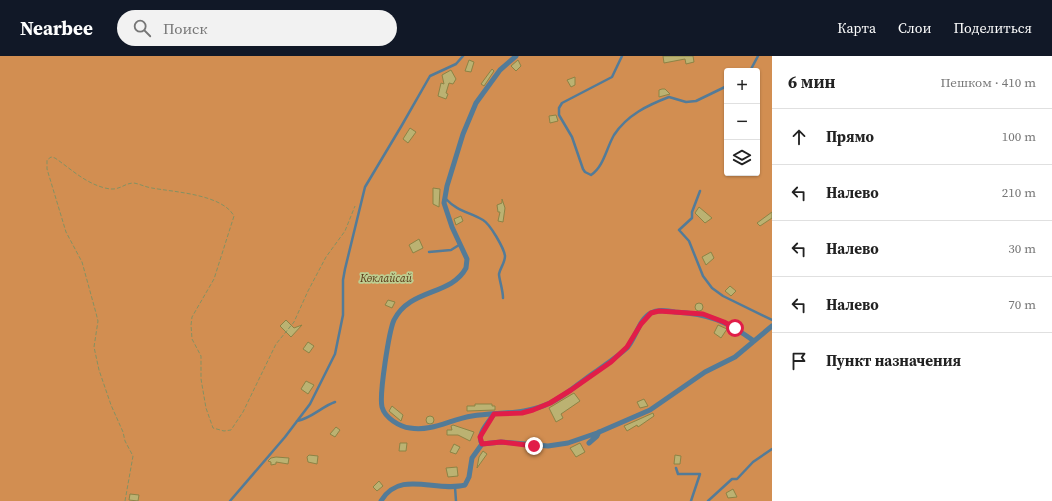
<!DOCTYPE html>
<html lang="ru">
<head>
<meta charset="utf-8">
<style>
  :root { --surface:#fff; --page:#f2f2f2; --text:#222; --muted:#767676; --line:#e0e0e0; --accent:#111827 }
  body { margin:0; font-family:"Source Serif 4",serif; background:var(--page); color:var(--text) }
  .controls { position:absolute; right:12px; top:12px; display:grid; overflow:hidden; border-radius:4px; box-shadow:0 1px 3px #0004 }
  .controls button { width:36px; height:36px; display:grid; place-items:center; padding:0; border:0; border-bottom:1px solid var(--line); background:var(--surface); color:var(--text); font:20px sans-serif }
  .stop { position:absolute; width:12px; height:12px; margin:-9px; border:3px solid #e11d48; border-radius:50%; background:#fff }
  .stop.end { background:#e11d48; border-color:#fff; box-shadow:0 1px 4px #0008 }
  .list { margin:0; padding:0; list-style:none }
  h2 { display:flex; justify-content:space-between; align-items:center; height:52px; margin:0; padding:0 16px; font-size:17px }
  h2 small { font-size:13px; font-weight:400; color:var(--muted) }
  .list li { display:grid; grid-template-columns:26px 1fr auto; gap:12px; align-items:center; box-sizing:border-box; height:56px; padding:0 16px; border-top:1px solid var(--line) }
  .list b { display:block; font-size:15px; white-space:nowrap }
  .list em { font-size:13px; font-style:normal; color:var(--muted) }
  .icon { flex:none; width:22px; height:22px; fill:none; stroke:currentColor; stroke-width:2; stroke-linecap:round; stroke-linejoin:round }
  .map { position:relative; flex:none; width:772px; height:445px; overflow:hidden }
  header { display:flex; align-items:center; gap:24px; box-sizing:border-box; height:56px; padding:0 20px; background:var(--accent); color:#fff }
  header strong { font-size:19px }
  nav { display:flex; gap:22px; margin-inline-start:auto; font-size:14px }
  .search { width:280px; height:36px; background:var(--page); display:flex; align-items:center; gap:10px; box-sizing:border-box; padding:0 14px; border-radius:22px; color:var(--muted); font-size:15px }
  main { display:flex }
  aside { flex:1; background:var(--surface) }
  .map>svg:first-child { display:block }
</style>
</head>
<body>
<header>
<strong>Nearbee</strong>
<div class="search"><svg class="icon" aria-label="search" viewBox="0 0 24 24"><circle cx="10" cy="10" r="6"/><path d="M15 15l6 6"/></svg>Поиск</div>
<nav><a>Карта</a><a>Слои</a><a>Поделиться</a></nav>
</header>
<main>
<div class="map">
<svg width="772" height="445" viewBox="0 0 772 445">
  <rect width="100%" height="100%" fill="#bdce91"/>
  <path fill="#d28e51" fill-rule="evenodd" d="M0,0H772V445H0ZM727,15H757V117H727Z"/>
  <path fill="#bbb272" stroke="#8c8345" d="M663,0H693L694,6L686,8L685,3L664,7Z
    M469,4L474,6L471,16L465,15Z
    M518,4L521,10L516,15L511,10Z
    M492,13L494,15L484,30L481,28Z
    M451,14L456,23L453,28L449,27L446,37L448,38L446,43L438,40L441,27L444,28L442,19Z
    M575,21V29L571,31L567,24Z
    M662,33H665L670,38L659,41V34Z
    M556,59L558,65L550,67L549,60Z
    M410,72L416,76L408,87L403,83Z
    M433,132L440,133L439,151L433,148Z
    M502,143L505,152L503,166L498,165L500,156H498L497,149L502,147Z
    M699,151L712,162L705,167L695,157Z
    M772,156V162L760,170L757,167Z
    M461,160L463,165L456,169L454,163Z
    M419,183L423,192L413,197L409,189Z
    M711,196L714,202L706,209L702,201Z
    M730,230L736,235L731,240L725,235Z
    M388,244L395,246L392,252L385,249Z
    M695 251a4 4 0 1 1 8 0a4 4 0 1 1-8 0Z
    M286,264L294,272L302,269L291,281L280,270Z
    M718,269L727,273L721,282L714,277Z
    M308,286L314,290L309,297L303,293Z
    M306,325L314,329L308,338L301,333Z
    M574,337L580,345L561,358L563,362L556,366L549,352Z
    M644,343L648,350L640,352L637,346Z
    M475,348H492V350H495V354L467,355V350H475Z
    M392,350L403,359L401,365L389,355Z
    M653,357L654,360L638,371L637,369L627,375L624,370Z
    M426 364a4 4 0 1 1 8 0a4 4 0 1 1-8 0Z
    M453,369L474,376L470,385L458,379H447V374H452L451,370Z
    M336,371L340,374L335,381L330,378Z
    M400,387H407L406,395H399Z
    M580,387L585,396L576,401L570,392Z
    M454,388L460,391L456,398L450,396Z
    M483,395L487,398L477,412L479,401Z
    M309,399L318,400L317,408L308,406L307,401Z
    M675,399L681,400L680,408H674Z
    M276,401L289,402L288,408L276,406V408L271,409V406L268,405L271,402Z
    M457,411L458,420L448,421L446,412Z
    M379,425L383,430L377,435L373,431Z
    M733,433L737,441L728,442L726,437Z
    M130,438L139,439L138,445L129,444Z"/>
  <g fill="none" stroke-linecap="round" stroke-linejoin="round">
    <path stroke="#849162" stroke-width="1" stroke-dasharray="4 2" stroke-linecap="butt" d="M125,445L133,400L125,385L123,376L111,349L99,314L94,291L98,265L96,257L82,206L66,176L47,113V104L51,101L55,102C71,113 85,127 105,132C120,136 123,127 134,127C140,128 145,131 152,132C173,136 222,138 234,160L214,223L192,261L191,269L192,283L201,300V323L206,352L213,372L224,375L231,374L243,356L276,288L294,266L308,235L326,201L345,175L355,150"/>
    <path stroke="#537b98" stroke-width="2.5" d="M622,0L612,21L562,47L559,52V59L572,81L583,113L585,116L591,119C604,110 606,93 614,79C627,59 648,49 669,41L686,46L696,45L727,30
      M750,15L758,0
      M700,135L692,156V162L679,174L689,185L703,220L712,232L723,240L772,264
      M446,143C457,155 469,156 483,164C490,168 504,192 505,200C505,207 500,212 499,218C499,223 503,234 503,242
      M429,196L451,194L459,189
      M297,365C312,362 321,351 335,346
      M676,412L678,418H700L691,445
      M455,431L456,445
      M230,445L285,381L310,348L335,298L343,259V224L345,213L365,131L402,69L430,20L456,8L463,0
      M708,445L732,423H737L753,406L772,393"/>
    <path stroke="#537b98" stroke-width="5" d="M516,0L500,14L476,47L463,78L447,130L444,147L452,171L467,203L466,212C451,240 410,232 394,264C389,275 379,339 382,351C385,362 400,371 410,372C432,376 451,363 472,360C499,356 525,359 550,347C567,339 580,326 595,316C606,308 617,301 627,292C636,282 639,263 651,257C658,253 667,255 675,256C709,258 726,265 754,285
      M589,387L597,380L599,376
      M482,388C476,378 489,366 494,358
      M381,445C400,413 436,437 465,429L469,421L472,402L482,388L501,386L548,390L568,387L597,377L650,354L705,316L735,301L772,270"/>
  </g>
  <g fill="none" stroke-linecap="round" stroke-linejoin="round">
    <path stroke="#e11d48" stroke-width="5" d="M534,390L501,386L482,388L480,381L494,358L522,357L533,354L550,347L571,334L611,306L627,291L641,268L651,257L659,255L703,258L724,266L735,272"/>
  </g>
  <g text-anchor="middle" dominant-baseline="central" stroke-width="3.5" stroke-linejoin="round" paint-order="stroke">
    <g font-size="11" font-style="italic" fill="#5a3615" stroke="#bdce91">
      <text x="386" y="222">Көклайсай</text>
    </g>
  </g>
</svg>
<div class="controls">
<button>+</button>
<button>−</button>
<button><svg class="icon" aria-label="layers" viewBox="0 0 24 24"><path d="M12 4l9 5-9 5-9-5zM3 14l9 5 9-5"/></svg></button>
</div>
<div class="stop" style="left:735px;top:272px"></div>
<div class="stop end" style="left:534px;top:390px"></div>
</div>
<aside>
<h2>6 мин<small>Пешком · 410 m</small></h2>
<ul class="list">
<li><svg class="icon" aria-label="ahead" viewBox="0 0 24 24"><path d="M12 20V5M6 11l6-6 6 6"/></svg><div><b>Прямо</b></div><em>100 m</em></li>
<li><svg class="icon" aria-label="left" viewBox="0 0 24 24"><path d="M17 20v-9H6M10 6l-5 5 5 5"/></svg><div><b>Налево</b></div><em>210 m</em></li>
<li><svg class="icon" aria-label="left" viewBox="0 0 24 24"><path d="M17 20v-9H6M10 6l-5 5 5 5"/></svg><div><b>Налево</b></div><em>30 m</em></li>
<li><svg class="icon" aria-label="left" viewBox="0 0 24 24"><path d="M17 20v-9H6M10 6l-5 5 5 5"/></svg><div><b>Налево</b></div><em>70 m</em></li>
<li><svg class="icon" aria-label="arrive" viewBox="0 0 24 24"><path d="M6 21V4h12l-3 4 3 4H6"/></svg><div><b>Пункт назначения</b></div></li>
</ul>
</aside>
</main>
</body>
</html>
